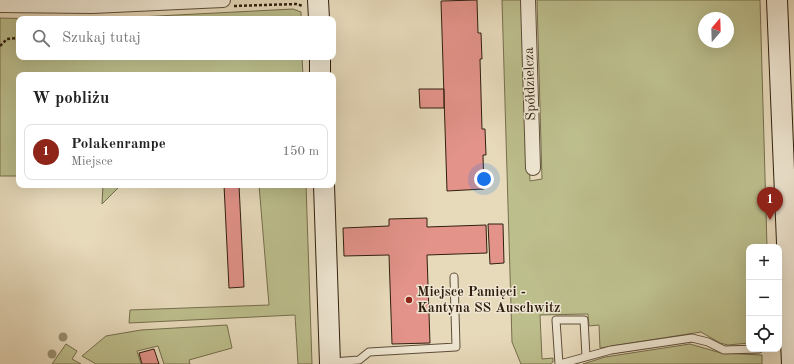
<!DOCTYPE html>
<html lang="pl">
<head>
<meta charset="utf-8">
<style>
  :root { --surface:#fff; --page:#f6f6f6; --text:#222; --muted:#767676; --line:#e0e0e0; --accent:#8f2418 }
  body { margin:0; font-family:"Old Standard TT",serif; background:var(--page); color:var(--text) }
  .controls { position:absolute; right:12px; bottom:12px; display:grid; overflow:hidden; border-radius:8px; box-shadow:0 4px 16px #0002 }
  .controls button { width:36px; height:36px; display:grid; place-items:center; padding:0; border:0; border-bottom:1px solid var(--line); background:var(--surface); color:var(--text); font:20px sans-serif }
  .compass { position:absolute; left:698px; top:12px; width:36px; height:36px; border-radius:50%; background:var(--surface); box-shadow:0 4px 16px #0002; rotate:19deg }
  .you { position:absolute; left:484px; top:179px; width:14px; height:14px; margin:-10px; border:3px solid #fff; border-radius:50%; background:#1a73e8; box-shadow:0 0 0 6px #1a73e833 }
  .badge { display:grid; place-items:center; width:26px; height:26px; border-radius:50%; background:var(--accent); color:#fff; font-size:13px; font-weight:700 }
  .pin { position:absolute; translate:-50% -33px; filter:drop-shadow(0 1px 2px #0008) }
  .pin::after { content:''; position:absolute; top:21px; width:14px; height:12px; background:inherit; clip-path:polygon(0 0,100% 0,50% 100%) }
  .list { margin:0; padding:0; list-style:none }
  h2 { display:flex; justify-content:space-between; align-items:center; height:52px; margin:0; padding:0 16px; font-size:17px }
  h2 small { font-size:13px; font-weight:400; color:var(--muted) }
  .list li { display:grid; grid-template-columns:26px 1fr auto; gap:12px; align-items:center; box-sizing:border-box; height:56px; margin:0 8px 8px; padding:0 8px; border:1px solid var(--line); border-radius:8px }
  .list b { display:block; font-size:15px; white-space:nowrap }
  .list p { margin:0; font-size:13px; white-space:nowrap; color:var(--muted) }
  .list em { font-size:13px; font-style:normal; color:var(--muted) }
  .icon { flex:none; width:22px; height:22px; fill:none; stroke:currentColor; stroke-width:2; stroke-linecap:round; stroke-linejoin:round }
  .map { position:relative; flex:none; width:794px; height:364px; overflow:hidden }
  .search { position:absolute; background:var(--surface); box-shadow:0 4px 16px #0002; left:16px; top:16px; width:320px; height:44px; display:flex; align-items:center; gap:10px; box-sizing:border-box; padding:0 14px; border-radius:8px; color:var(--muted); font-size:15px }
  .panel { position:absolute; background:var(--surface); box-shadow:0 4px 16px #0002; left:16px; top:72px; width:320px; height:116px; border-radius:8px }
  .map>svg:first-child { display:block }
</style>
</head>
<body>
<div class="map">
<svg width="794" height="364" viewBox="0 0 794 364">
  <rect width="100%" height="100%" fill="#e7dabb"/>
  <filter id="stains"><feTurbulence type="fractalNoise" baseFrequency=".005" numOctaves="4"/><feColorMatrix values="0 0 0 0 .2 0 0 0 0 .09 0 0 0 0 .02 0 0 0 .5 -.17"/></filter>
  <radialGradient id="worn" r=".72"><stop offset=".6" stop-color="#630" stop-opacity="0"/><stop offset="1" stop-color="#630" stop-opacity=".3"/></radialGradient>
  <path fill="#bcbe8c" stroke="#766e4d" fill-rule="evenodd" d="M502,0H521L530,181L542,179L537,0H760L767,247H749V343L728,345L720,343L701,332L600,348L599,325L589,326L588,314L540,315L542,359L553,358V362L550,364H521L512,342ZM704,18H728V42H704Z
    M293,9L301,12V19H100Z
    M0,18L38,19H19V57H302L303,75H19V176H0Z
    M103,185H173L119,187L102,204Z
    M259,185H306L312,364H298L295,315L129,323L130,310L269,305Z
    M227,325L232,348L189,360L190,364H164L158,346L137,351L141,364H96L82,356L106,336L141,330Z
    M66,344L77,351L72,359L81,364H52Z
    M690,344L721,353L762,355V364H583L605,357Z"/>
  <path fill="#e3938a" stroke="#301f0e" d="M477,0L478,33H481L482,59H480L482,129H485L486,155H483L484,189L447,191L441,1Z
    M419,89H444V108H420Z
    M224,185H239L244,287L229,288Z
    M427,218V227L486,225L487,253L427,255L430,343L392,344L389,255L344,256L343,228L389,226V219Z
    M488,224H503L504,263L490,264Z
    M154,349L159,364H142L139,353Z"/>
  <g fill="none" stroke-linecap="round" stroke-linejoin="round">
    <defs>
      <path id="lane" d="M332,362L359,360L369,352L456,347L454,277
        M559,364L556,320H584L586,356
        M560,364L611,350L692,338L708,342L724,350L759,349"/>
      <path id="street" d="M528,0L533,168
        M0,5L92,6L223,0"/>
      <path id="secondary" d="M318,0L319,19
        M777,0L792,364
        M320,57V75
        M324,185L330,364"/>
    </defs>
    <use href="#lane" stroke="#5e4e39" stroke-width="9"/>
    <use href="#street" stroke="#5e4e39" stroke-width="16"/>
    <use href="#secondary" stroke="#301f0e" stroke-width="22"/>
    <path stroke="#301f0e" stroke-width="2.5" stroke-dasharray="3 2" stroke-linecap="butt" d="M234,6L296,4L303,6
      M0,46L7,39L19,38"/>
    <use href="#lane" stroke="#efe7d3" stroke-width="7"/>
    <use href="#street" stroke="#efe7d3" stroke-width="14"/>
    <use href="#secondary" stroke="#efe7d3" stroke-width="20"/>
  </g>
  <g fill="#998e71">
    <circle cx="63" cy="337" r="4.5"/>
    <circle cx="52" cy="354" r="4.5"/>
  </g>
  <circle fill="#8f2418" stroke="#efe7d3" stroke-width="1.5" cx="409" cy="300" r="4"/>
  <g text-anchor="middle" dominant-baseline="central" stroke-width="3" stroke-linejoin="round" paint-order="stroke">
    <g font-size="14" fill="#301f0e" stroke="#efe7d3">
      <text transform="translate(530 84) rotate(-92)">Spółdzielcza</text>
    </g>
    <g font-size="14" font-weight="bold" fill="#301f0e" stroke="#efe7d3" text-anchor="start">
      <text x="417" y="292">Miejsce Pamięci -<tspan x="417" dy="16">Kantyna SS Auschwitz</tspan></text>
    </g>
  </g>
  <rect width="100%" height="100%" filter="url(#stains)"/>
  <rect width="100%" height="100%" fill="url(#worn)"/>
</svg>
<div class="controls">
<button>+</button>
<button>−</button>
<button><svg class="icon" aria-label="locate" viewBox="0 0 24 24"><circle cx="12" cy="12" r="6"/><path d="M12 2v4M12 18v4M2 12h4M18 12h4"/></svg></button>
</div>
<svg class="compass" viewBox="-18 -18 36 36"><path d="M0-13l5 13h-10z" fill="#e53935"/><path d="M0 13l5-13h-10z" fill="#767676"/></svg>
<div class="you"></div>
<div class="pin badge" style="left:770px;top:220px">1</div>
<div class="search"><svg class="icon" aria-label="search" viewBox="0 0 24 24"><circle cx="10" cy="10" r="6"/><path d="M15 15l6 6"/></svg>Szukaj tutaj</div>
<section class="panel">
<h2>W pobliżu<small></small></h2>
<ul class="list">
<li><span class="badge">1</span><div><b>Polakenrampe</b><p>Miejsce</p></div><em>150 m</em></li>
</ul>
</section>
</div>
</body>
</html>
